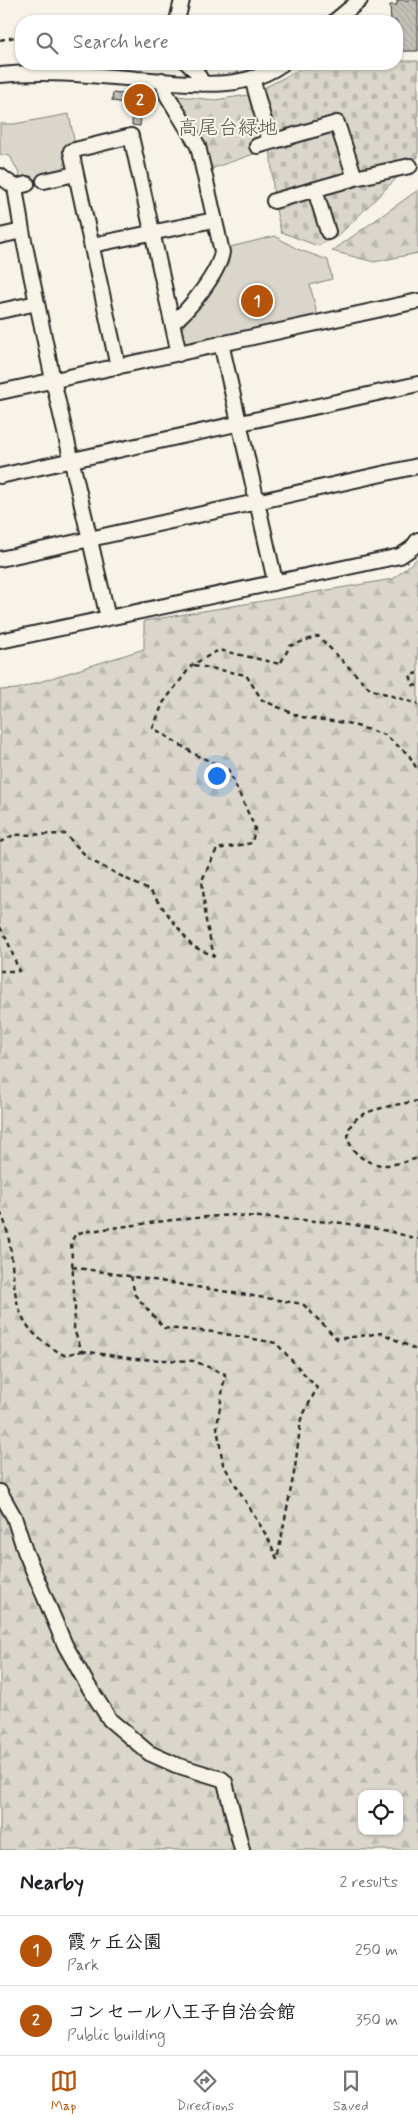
<!DOCTYPE html>
<html lang="en">
<head>
<meta charset="utf-8">
<style>
  :root { --surface:#fff; --page:#f2f2f2; --text:#202124; --muted:#757577; --line:#e0e0e0; --accent:#b45309 }
  body { margin:0; font-family:Mynerve,"Klee One",sans-serif; background:var(--page); color:var(--text) }
  .controls { position:absolute; right:15px; bottom:15px; display:grid; overflow:hidden; border-radius:10px; box-shadow:0 1px 4px #0004 }
  .controls button { width:45px; height:45px; display:grid; place-items:center; padding:0; border:0; border-bottom:1px solid var(--line); background:var(--surface); color:var(--text); font:25px sans-serif }
  .you { position:absolute; left:216px; top:775px; width:18px; height:18px; margin:-12px; border:4px solid #fff; border-radius:50%; background:#1a73e8; box-shadow:0 0 0 8px #1a73e833 }
  .badge { display:grid; place-items:center; width:32px; height:32px; border-radius:50%; background:var(--accent); color:#fff; font-size:16px; font-weight:700 }
  .pin { position:absolute; translate:-50% -50%; border:2px solid #fff; box-shadow:0 1px 5px #0006 }
  .list { margin:0; padding:0; list-style:none }
  h2 { display:flex; justify-content:space-between; align-items:center; height:65px; margin:0; padding:0 20px; font-size:21px }
  h2 small { font-size:16px; font-weight:400; color:var(--muted) }
  .list li { display:grid; grid-template-columns:32px 1fr auto; gap:15px; align-items:center; box-sizing:border-box; height:70px; padding:0 20px; border-top:1px solid var(--line) }
  .list b { display:block; font-size:19px; white-space:nowrap }
  .list p { margin:0; font-size:16px; white-space:nowrap; color:var(--muted) }
  .list em { font-size:16px; font-style:normal; color:var(--muted) }
  .icon { flex:none; width:28px; height:28px; fill:none; stroke:currentColor; stroke-width:2; stroke-linecap:round; stroke-linejoin:round }
  .map { position:relative; flex:none; width:418px; height:1850px; overflow:hidden }
  .search { position:absolute; background:var(--surface); box-shadow:0 1px 4px #0004; left:15px; right:15px; top:15px; height:55px; display:flex; align-items:center; gap:12px; box-sizing:border-box; padding:0 18px; border-radius:20px; color:var(--muted); font-size:19px }
  .sheet { height:205px; background:var(--surface) }
  nav { display:flex; justify-content:space-around; align-items:center; box-sizing:border-box; height:70px; border-top:1px solid var(--line); background:var(--surface); font-size:14px; color:var(--muted) }
  nav a { display:grid; justify-items:center; gap:2px }
  nav .on { color:var(--accent) }
  .map>svg:first-child { display:block }
</style>
</head>
<body>
<div class="map">
<svg width="418" height="1850" viewBox="0 0 418 1850">
  <defs>
    <pattern id="forest-firs" width="22" height="20" patternUnits="userSpaceOnUse" patternTransform="scale(1.25)"><rect width="22" height="20" fill="#dad6cc"/><path d="M5 1l3.5 6h-7zM16 11l3.5 6h-7z" fill="#bbb8af"/></pattern>
    <pattern id="cemetery-stones" width="16" height="16" patternUnits="userSpaceOnUse" patternTransform="scale(1.25)"><rect width="16" height="16" fill="#dad6cc"/><path d="M2 7V4a2 2 0 0 1 4 0v3zM10 15v-3a2 2 0 0 1 4 0v3z" fill="#bbb8af"/></pattern>
    <pattern id="building-back-hatch" width="6" height="6" patternUnits="userSpaceOnUse" patternTransform="scale(1.25)"><rect width="6" height="6" fill="#c4c1b9"/><path d="M-1 5l2 2M0 0l6 6M5-1l2 2" fill="none" stroke="#a9a69f"/></pattern>
  </defs>
  <rect width="100%" height="100%" fill="#f7f3e8"/>
  <filter id="ink" filterUnits="userSpaceOnUse"><feTurbulence type="fractalNoise" baseFrequency=".02" numOctaves="2"/><feDisplacementMap in="SourceGraphic" scale="10" xChannelSelector="R" yChannelSelector="G"/><feConvolveMatrix kernelMatrix="1 2 1 2 8 2 1 2 1" color-interpolation-filters="sRGB"/></filter>
  <g filter="url(#ink)">
    <path fill="#dad6cc" stroke="#82807c" d="M69,114L76,150L75,174L25,185L10,156L0,154V124H14Z
      M275,236L297,249L328,260L332,279L310,285L318,318L188,347L182,340L180,331L229,262L226,248Z"/>
    <path fill="url(#forest-firs)" stroke="#82807c" fill-rule="evenodd" d="M248,95L265,150L208,170L204,146L177,96L215,100Z
      M418,190V253L374,262L332,251Z
      M418,558V1850H0V690L17,689L144,649V621L393,579ZM362,1794H399V1831H362Z"/>
    <path fill="url(#cemetery-stones)" stroke="#82807c" d="M397,61H418V157L338,236L318,246L281,232L274,201L270,142L256,92L295,72L305,64H397Z"/>
    <path fill="url(#building-back-hatch)" stroke="#2b2b2b" d="M397,0H418V51H397V21H391L390,5H397Z
      M113,93L151,97L150,106H142L140,126L132,125L133,104L112,101Z"/>
    <g fill="none" stroke-linecap="round" stroke-linejoin="round">
      <defs>
        <path id="minor" d="M177,21L182,0
          M335,21L360,0
          M188,64L196,71L203,84
          M0,75C45,70 92,75 137,79C185,82 240,94 282,64
          M252,78L270,142
          M162,80L167,95L198,146L222,252C219,272 189,311 172,323
          M257,146L337,123L355,178
          M0,176L15,187L22,231L53,380L108,618
          M44,181L75,174
          M15,187L27,184
          M315,190L328,232
          M274,201L355,178L410,166
          M0,236L22,231
          M92,245L214,220
          M0,311L37,303
          M221,343L275,581
          M118,367L71,151L131,136L179,354
          M0,392L418,301
          M0,476L418,384
          M0,559L418,466
          M0,641L400,556L412,548L418,540
          M0,1492L14,1517L25,1551L65,1645L87,1684L110,1720L149,1753L176,1765L222,1779L225,1782L242,1850"/>
      </defs>
      <use href="#minor" stroke="#2b2b2b" stroke-width="18"/>
      <path stroke="#2b2b2b" stroke-width="2.5" stroke-dasharray="5 4" stroke-linecap="butt" d="M0,40L21,36
        M194,665L246,675L262,700L301,717L347,723L385,735L409,755L418,771
        M418,673L410,675L413,685L418,686
        M0,842L14,835L65,834L90,860L150,891L192,946L214,956L206,921L202,880L217,849L252,843L255,828L228,769L198,756L153,728L163,703L192,665L219,650L280,664L290,646L318,636L370,689L418,704
        M0,927L8,942L19,971H0
        M418,1101C400,1104 378,1107 362,1115C335,1130 352,1159 376,1164C389,1167 405,1162 418,1158
        M0,1212C7,1224 9,1240 11,1253C16,1304 14,1328 64,1355L82,1351L74,1330L75,1308L71,1242L75,1235L82,1232L172,1220L231,1215L344,1223L388,1231L418,1239
        M72,1267L303,1304L337,1339L382,1333L418,1351
        M82,1351L135,1359L194,1361L225,1374L217,1427L223,1464L269,1540L277,1559L295,1468L301,1419L317,1388L276,1343L214,1332L164,1328L135,1295L131,1276"/>
      <use href="#minor" stroke="#f7f3e8" stroke-width="14"/>
    </g>
  </g>
  <g text-anchor="middle" dominant-baseline="central" stroke-width="4.5" stroke-linejoin="round" paint-order="stroke">
    <g font-size="20" fill="#575653" stroke="#f7f3e8">
      <text x="228" y="128">高尾台緑地</text>
    </g>
  </g>
</svg>
<div class="controls">
<button><svg class="icon" aria-label="locate" viewBox="0 0 24 24"><circle cx="12" cy="12" r="6"/><path d="M12 2v4M12 18v4M2 12h4M18 12h4"/></svg></button>
</div>
<div class="you"></div>
<div class="pin badge" style="left:257px;top:301px">1</div>
<div class="pin badge" style="left:140px;top:100px">2</div>
<div class="search"><svg class="icon" aria-label="search" viewBox="0 0 24 24"><circle cx="10" cy="10" r="6"/><path d="M15 15l6 6"/></svg>Search here</div>
</div>
<section class="sheet">
<h2>Nearby<small>2 results</small></h2>
<ul class="list">
<li><span class="badge">1</span><div><b>霞ヶ丘公園</b><p>Park</p></div><em>250 m</em></li>
<li><span class="badge">2</span><div><b>コンセール八王子自治会館</b><p>Public building</p></div><em>350 m</em></li>
</ul>
</section>
<nav>
<a class="on"><svg class="icon" aria-label="map" viewBox="0 0 24 24"><path d="M3 6l6-2 6 2 6-2v14l-6 2-6-2-6 2zM9 4v14M15 6v14"/></svg>Map</a>
<a><svg class="icon" aria-label="directions" viewBox="0 0 24 24"><path d="M12 3l9 9-9 9-9-9zM9 14v-3h6M13 9l2 2-2 2"/></svg>Directions</a>
<a><svg class="icon" aria-label="saved" viewBox="0 0 24 24"><path d="M7 4h10v16l-5-4-5 4z"/></svg>Saved</a>
</nav>
</body>
</html>
